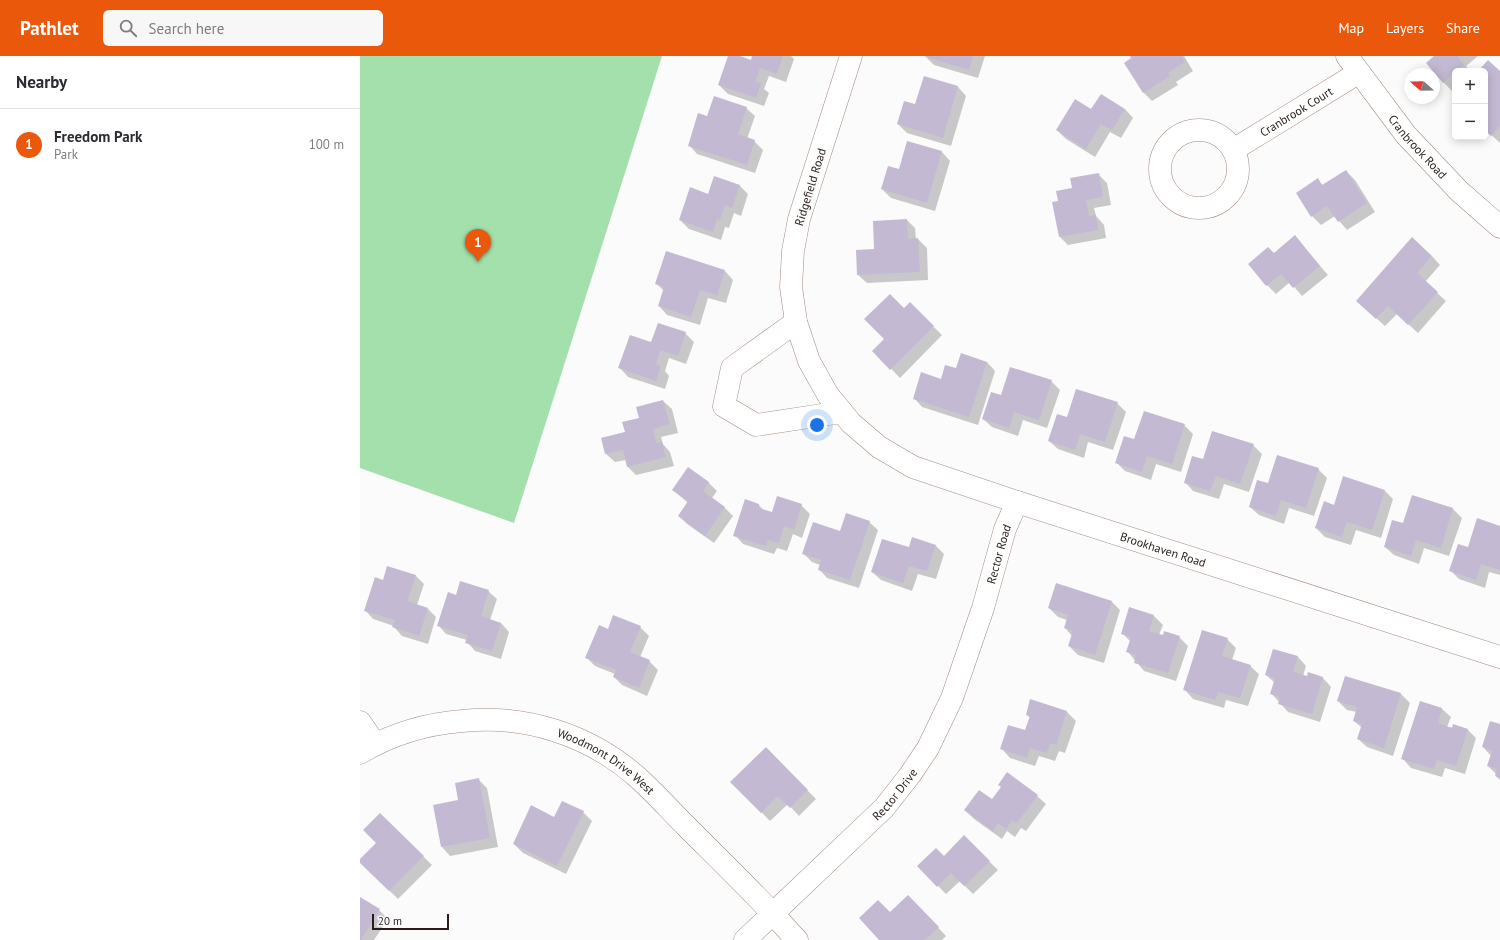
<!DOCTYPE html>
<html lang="en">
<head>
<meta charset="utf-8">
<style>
  :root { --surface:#fff; --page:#f7f7f7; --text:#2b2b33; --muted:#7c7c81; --line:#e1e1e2; --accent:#ea580c }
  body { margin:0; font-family:"PT Sans",sans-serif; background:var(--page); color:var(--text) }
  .controls { position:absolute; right:12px; top:12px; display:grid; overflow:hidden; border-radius:6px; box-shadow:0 2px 10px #0003 }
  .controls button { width:36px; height:36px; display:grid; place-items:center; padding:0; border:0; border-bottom:1px solid var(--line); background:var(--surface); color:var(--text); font:20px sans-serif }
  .compass { position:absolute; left:1044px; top:12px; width:36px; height:36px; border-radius:50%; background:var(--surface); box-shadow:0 2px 10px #0003; rotate:290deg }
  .scale { position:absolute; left:12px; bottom:10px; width:77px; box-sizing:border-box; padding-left:4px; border:2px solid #281d18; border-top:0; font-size:11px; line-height:14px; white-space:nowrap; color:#281d18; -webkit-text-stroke:3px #fbfbfb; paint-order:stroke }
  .you { position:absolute; left:457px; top:369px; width:14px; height:14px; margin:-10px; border:3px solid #fff; border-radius:50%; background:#1a73e8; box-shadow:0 0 0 6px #1a73e833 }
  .badge { display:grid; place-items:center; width:26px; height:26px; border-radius:50%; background:var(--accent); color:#fff; font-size:13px; font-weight:700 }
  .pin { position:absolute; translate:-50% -33px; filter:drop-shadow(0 1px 2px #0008) }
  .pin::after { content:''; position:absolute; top:21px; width:14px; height:12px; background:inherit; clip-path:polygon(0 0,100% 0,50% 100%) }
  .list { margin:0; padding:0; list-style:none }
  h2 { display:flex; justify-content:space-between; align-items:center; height:52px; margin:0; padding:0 16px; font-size:17px }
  h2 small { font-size:13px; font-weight:400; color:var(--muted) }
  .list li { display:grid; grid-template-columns:26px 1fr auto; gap:12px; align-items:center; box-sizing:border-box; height:72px; padding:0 16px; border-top:1px solid var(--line) }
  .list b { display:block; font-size:15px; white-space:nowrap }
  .list p { margin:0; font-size:13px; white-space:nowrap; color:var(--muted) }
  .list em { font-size:13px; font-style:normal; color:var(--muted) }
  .icon { flex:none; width:22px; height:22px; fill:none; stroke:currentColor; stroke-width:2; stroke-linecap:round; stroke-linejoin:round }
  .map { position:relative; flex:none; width:1140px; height:884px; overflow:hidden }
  header { display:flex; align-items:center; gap:24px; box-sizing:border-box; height:56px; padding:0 20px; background:var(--accent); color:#fff }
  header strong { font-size:19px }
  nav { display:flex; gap:22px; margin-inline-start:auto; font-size:14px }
  .search { width:280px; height:36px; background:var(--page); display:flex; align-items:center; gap:10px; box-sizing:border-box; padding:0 14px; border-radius:6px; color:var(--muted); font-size:15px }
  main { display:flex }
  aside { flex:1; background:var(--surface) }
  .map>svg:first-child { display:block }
</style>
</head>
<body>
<header>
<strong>Pathlet</strong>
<div class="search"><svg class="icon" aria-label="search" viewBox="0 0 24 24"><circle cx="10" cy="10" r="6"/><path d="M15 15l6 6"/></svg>Search here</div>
<nav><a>Map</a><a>Layers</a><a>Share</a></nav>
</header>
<main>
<aside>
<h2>Nearby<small></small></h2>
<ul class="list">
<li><span class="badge">1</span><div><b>Freedom Park</b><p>Park</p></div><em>100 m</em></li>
</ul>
</aside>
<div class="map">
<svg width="1140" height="884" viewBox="0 0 1140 884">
  <rect width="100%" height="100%" fill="#fbfbfb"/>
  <path fill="#a4e0ac" d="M0,0H302L154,467L0,412Z"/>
  <path fill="#0003" d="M369,0H377L392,5L393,0H431L434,3L426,26L409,20L404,33L409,37L404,50L368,38L359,29Z
    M565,0H625L618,22L574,9Z
    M771,0H824L833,15L816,26L818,29L792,45L784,37L766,7L773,2Z
    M1076,0H1118L1106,10L1110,15H1095V32L1092,35L1083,26Z
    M1128,5L1140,16V87L1125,73V15H1119Z
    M564,21L598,31L606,40L591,90L547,77L538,68L556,49Z
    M386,52L395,60L387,83L394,85L403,94L395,117L337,98L329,89L348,61Z
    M765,53L773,62L761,82L750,76L735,101L706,83L697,74L732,55Z
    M548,86L582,96L590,105L575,155L531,142L522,133L540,114Z
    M986,115L995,124L1015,156L987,174L975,160L961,169L952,160L957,124L964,130Z
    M738,118L747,127L751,149L734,152L736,160L744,169L746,182L708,189L699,180V146Z
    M379,129L388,138L381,160L374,157L369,172L365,171L361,184L329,173L320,164L349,139Z
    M547,164L555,172L556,183H558L567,192L568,224L507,227L498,219L515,194Z
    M935,181L968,219L942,240L930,226L916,238L907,229L914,198Z
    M307,196L365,215L373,224L366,247L348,242L340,269L307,259L299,250L304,235L297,228Z
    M1072,200L1080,209L1065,226L1086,245L1058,277L1037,258L1025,270L1006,253Z
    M550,248L582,279L540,322L514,295L526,283L544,254Z
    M325,277L334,286L326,308L309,302L305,315L309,320L305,333L268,321L260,312L292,288Z
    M627,306L635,315L618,369L562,351L554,342L596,313Z
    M691,325L700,334L687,372L663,364L658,380L632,371L623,363L642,340Z
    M303,345L312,353L318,377L301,381L303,388L310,396L314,410L276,419L268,411L266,404L255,406L246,398L242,382L266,376L280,362Z
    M757,347L766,356L753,394L728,386L724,402L698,393L689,385L707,362Z
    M824,369L833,378L821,416L796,408L791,424L765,415L756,406L775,384Z
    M893,389L902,398L889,436L864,428L859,443L833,435L825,426L843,404Z
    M958,413L967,422L954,460L929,452L924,468L899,459L890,451L908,429Z
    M348,426L357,435L352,442L365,452L373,460L354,487L327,468L319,460L328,447L313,434Z
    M1025,435L1033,443L1021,482L996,474L991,489L965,481L956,472L975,450Z
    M1053,440L1093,453L1102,462L1089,500L1064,492L1059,508L1034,499L1025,491L1043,468Z
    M399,449L404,455L413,458L441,449L450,458L442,482L433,478L427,495L417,492L414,498L383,488L375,479Z
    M509,466L518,474L499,532L467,522L459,513L460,509L452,506L443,497L481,476Z
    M1140,471V519L1129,516L1125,532L1099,523L1090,514L1108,492Z
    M576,490L584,498L576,523L558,518L552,535L521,524L512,516L549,493Z
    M55,519L64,528L57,549L68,553L76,561L68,588L42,580L34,571V570L13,563L5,554L24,525Z
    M128,535L137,543L130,564L141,567L149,576L141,603L115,595L107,586V584L86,578L78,569L97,540Z
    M752,546L760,554L744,607L718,599L709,590L712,580L705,572L707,564L698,561L689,552Z
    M770,553L794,560L803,569L799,579L819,581L828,590L816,625L784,615L768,596L771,586L762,577Z
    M280,571L289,580L280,601L289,605L298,614L287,640L262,629L254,621L255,618L235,610L227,602L248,574Z
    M867,583L876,592L872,604L890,610L899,618L888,650L866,644L864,652L833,643L825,634Z
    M914,594L938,601L946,610L943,620L947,622L949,618L963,622L971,631L960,666L928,656L911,637L915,627L906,619Z
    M986,621L1041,638L1050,647L1033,700L1007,691L998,683L1002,672L994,665L997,656L987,654L978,645Z
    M671,645L707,656L716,665L705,697L699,695L695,705L679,700L675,710L650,702L642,693L666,676L670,662L667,659Z
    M1060,646L1082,653L1091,661L1087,671L1107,673L1116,682L1105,718L1085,712L1082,721L1051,712L1043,703Z
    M1140,669V724L1136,720V718L1128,710L1131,700L1123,691Z
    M406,693L456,743L439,760L428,748L410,765L372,726Z
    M118,723L127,732L138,791L90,800L82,791L74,750L99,745Z
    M642,731L677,740L686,748L666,775L661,772L655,781L647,775L642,783L614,763L605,754L632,745Z
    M223,756L232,765L206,818L163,797L154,788Z
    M20,758L72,809L38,843L0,806L17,787Z
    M604,781L638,814L613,838L600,825L586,838L558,810L584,801Z
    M0,842L19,854L28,863L14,884H0Z
    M557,849L586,880L582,884H521L530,858Z"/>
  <path fill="#c4b9d3" d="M368,0H380L391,4L392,0H423L417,18L400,12L395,26L401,27L396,42L358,29Z
    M564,0H613L609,14Z
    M770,0H821L825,6L808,17L810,20L783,37L764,7L771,2Z
    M1074,0H1099L1098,1L1104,9L1095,15L1083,27L1066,7Z
    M1128,4L1140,15V70L1131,80L1125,74V15H1118Z
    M564,20L598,30L583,82L537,68L544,45L555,48Z
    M741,38L765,53L752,74L741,68L726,93L696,74L715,43L731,53Z
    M354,40L387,51L378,78L395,84L387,109L328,90L338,57L347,60Z
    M547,85L582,95L567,147L521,133L528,110L539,113Z
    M986,114L1007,147L978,166L967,150L951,161L936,137L958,122L962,129Z
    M739,117L743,141L726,144L729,160L736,159L738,174L699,181L692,146L698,145L696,135L712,132L710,122Z
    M354,120L380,129L372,152L365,149L360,164L357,163L353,176L319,164L330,131L348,138Z
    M547,163L548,183L558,182L560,216L497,219L496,194L514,193L513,165Z
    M935,179L960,210L933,232L921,218L906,230L888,208L908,191L914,197Z
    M1052,181L1072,200L1057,217L1078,236L1048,269L1028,250L1016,263L996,245Z
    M306,195L365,214L357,239L340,234L331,261L298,250L304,231L295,228Z
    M530,238L544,252L550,246L574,270L530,314L512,295L524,283L504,263Z
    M298,267L326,276L318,300L300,294L296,308L301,310L296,325L258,312L270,279L291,286Z
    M601,297L627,306L609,361L553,343L561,316L581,323L585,309L596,312Z
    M650,311L692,324L679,364L654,356L649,372L622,363L631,336L641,339Z
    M716,333L758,346L745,386L720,378L715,394L688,385L697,358L707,361Z
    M303,344L310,368L293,373L296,387L302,386L306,401L267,411L263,394L245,398L241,382L265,376L262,366L279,362L276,351Z
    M784,355L825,368L812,408L787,400L782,416L755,407L764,380L774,383Z
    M852,375L894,388L880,428L856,420L850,435L824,427L832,400L843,403Z
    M917,399L959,412L946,452L921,444L916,460L889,451L897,424L908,427Z
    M328,411L349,426L343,435L365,451L345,480L318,460L328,445L312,434Z
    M983,420L1025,434L1012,474L987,466L982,481L955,472L964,445L974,449Z
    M1052,439L1093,452L1081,492L1056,484L1051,500L1024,491L1032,464L1043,467Z
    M417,440L442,448L434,474L424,470L419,487L408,484L406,490L373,480L385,443L399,448V452L412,456Z
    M486,457L510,465L490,524L458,514L461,504L442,498L453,466L480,475Z
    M1117,462L1140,470V514L1121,508L1116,524L1089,515L1098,488L1108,491Z
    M552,481L576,489L567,515L549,510L543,527L511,516L522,483L549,491Z
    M27,510L56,519L47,545L68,552L59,580L32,571L35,564L4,555L15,521L23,524Z
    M100,525L129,534L121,560L141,567L132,595L105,587L108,579L77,570L88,536L96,539Z
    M696,527L752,545L735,599L708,590L713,575L704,572L708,559L688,552Z
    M769,551L794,559L789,575L803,579L804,575L820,580L808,617L774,607L776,599L766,596L771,581L761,578Z
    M253,559L281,570L270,596L290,604L279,632L253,621L256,614L225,602L239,569L248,573Z
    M842,574L868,582L862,600L891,609L880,642L858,636L855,644L823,634Z
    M913,593L938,600L933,616L947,620L948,616L963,621L952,658L918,648L920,641L910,638L915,622L905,619Z
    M985,620L1041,637L1024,692L997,683L1002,668L993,665L997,651L977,645Z
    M670,643L707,655L696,689L690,687L687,697L670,692L667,702L640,693L648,669L665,674L670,660L666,659Z
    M1060,645L1082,652L1078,667L1092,672L1093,668L1108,673L1096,710L1077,704L1074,713L1041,703Z
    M1130,665L1140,668V722L1135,720L1137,713L1127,710L1132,695L1122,691Z
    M406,691L448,734L430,752L418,740L401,757L370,726Z
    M647,716L678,739L657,767L652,764L646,773L638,767L633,775L604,754L619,734L632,743L641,731L638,729Z
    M119,722L130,782L81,791L73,749L98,744L95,727Z
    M202,745L224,755L197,810L153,788L171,749L194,761Z
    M20,757L64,800L29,835L0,807V803L16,787L3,774Z
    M604,779L630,805L604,830L591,817L577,831L557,810L576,792L584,800Z
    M548,839L579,871L565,884H519L499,862L518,844L530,856Z
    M0,841L20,853L1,884H0Z"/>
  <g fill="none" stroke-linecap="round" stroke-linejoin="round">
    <defs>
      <g id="street">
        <path id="s1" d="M491,0L439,163L433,195L431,231L436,266L449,305L468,339L491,367L519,391L553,411L657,446L1140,601"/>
        <path id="s2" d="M987,0L1046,79L1099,135L1140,171"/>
        <circle cx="839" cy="113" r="39"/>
        <path id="s3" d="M873,94L998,17"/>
        <path d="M436,266L372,312L364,350L396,369L482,356"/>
        <path d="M0,666L15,688"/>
        <path id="s4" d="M0,697C33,677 65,668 102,665C165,658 229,679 276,720C294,736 310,754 327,771C356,800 385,828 412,857C421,866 428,875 437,884"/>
        <path id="s5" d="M385,884L524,752L550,719L568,692L592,642L623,552L645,473L657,446"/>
      </g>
    </defs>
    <use href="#street" stroke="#a58a7c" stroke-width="23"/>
    <use href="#street" stroke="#fff" stroke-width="22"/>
  </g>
  <g text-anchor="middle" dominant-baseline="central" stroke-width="4" stroke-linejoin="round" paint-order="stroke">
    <g font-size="12" fill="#281d18" stroke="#fbfbfb">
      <text stroke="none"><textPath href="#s3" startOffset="74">Cranbrook Court</textPath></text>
      <text stroke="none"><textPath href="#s2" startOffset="115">Cranbrook Road</textPath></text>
      <text transform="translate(450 131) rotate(-73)">Ridgefield Road</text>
      <text stroke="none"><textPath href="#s1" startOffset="731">Brookhaven Road</textPath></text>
      <text stroke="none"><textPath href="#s5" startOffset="473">Rector Road</textPath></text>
      <text stroke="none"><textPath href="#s4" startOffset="262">Woodmont Drive West</textPath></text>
      <text stroke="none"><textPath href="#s5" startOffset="209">Rector Drive</textPath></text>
    </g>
  </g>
</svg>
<div class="controls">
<button>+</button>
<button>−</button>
</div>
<svg class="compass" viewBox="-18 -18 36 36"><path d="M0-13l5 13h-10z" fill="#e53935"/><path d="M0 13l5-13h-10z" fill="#7c7c81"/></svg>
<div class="scale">20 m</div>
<div class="you"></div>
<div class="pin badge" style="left:118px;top:206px">1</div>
</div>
</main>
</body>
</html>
